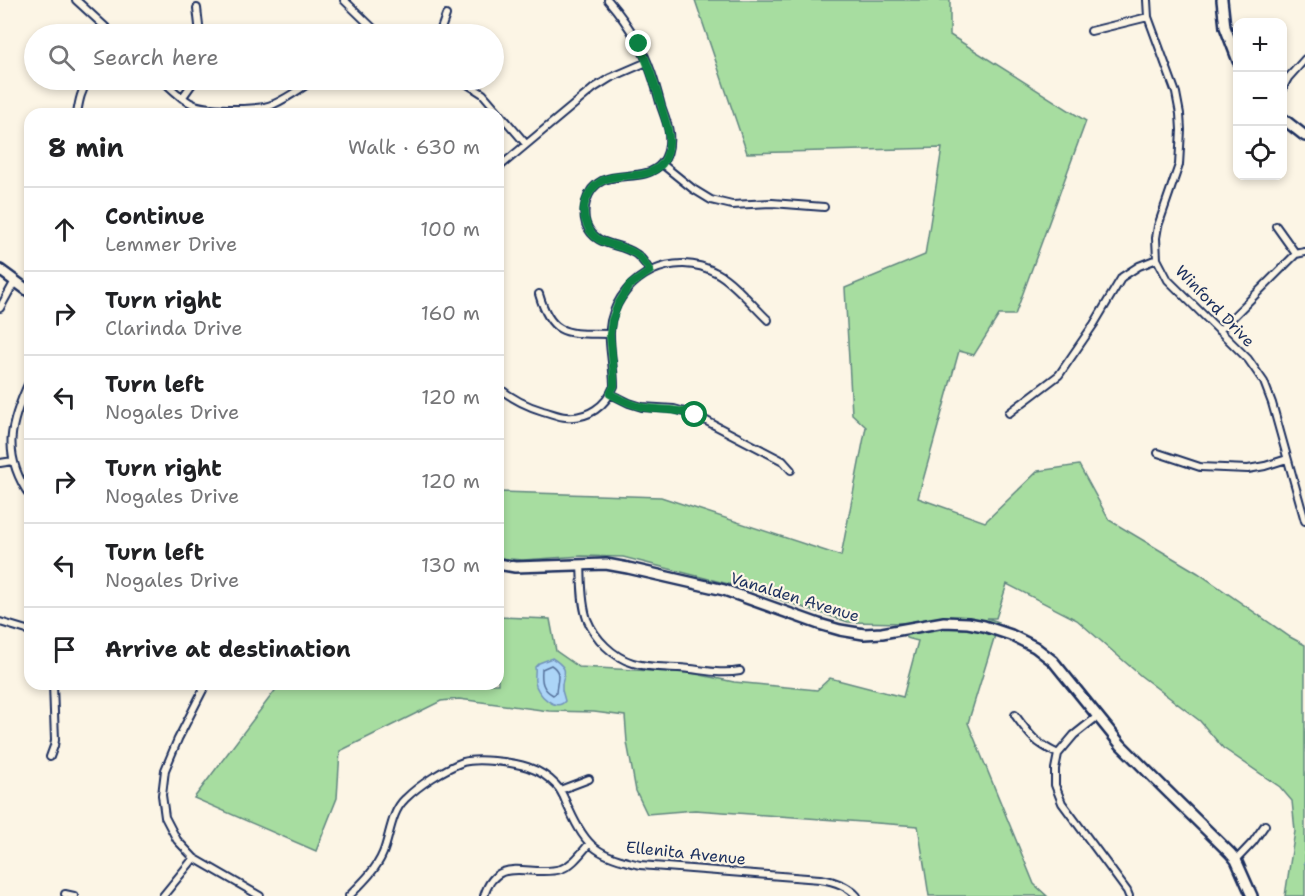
<!DOCTYPE html>
<html lang="en">
<head>
<meta charset="utf-8">
<style>
  :root { --surface:#fff; --page:#f6f6f6; --text:#202124; --muted:#757577; --line:#e0e0e0 }
  body { margin:0; font-family:"Shantell Sans",sans-serif; background:var(--page); color:var(--text) }
  .controls { position:absolute; right:18px; top:18px; display:grid; overflow:hidden; border-radius:12px; box-shadow:0 3px 9px #0003 }
  .controls button { width:54px; height:54px; display:grid; place-items:center; padding:0; border:0; border-bottom:2px solid var(--line); background:var(--surface); color:var(--text); font:30px sans-serif }
  .stop { position:absolute; width:18px; height:18px; margin:-14px; border:4px solid #0b8043; border-radius:50%; background:#fff }
  .stop.end { background:#0b8043; border-color:#fff; box-shadow:0 2px 6px #0008 }
  .list { margin:0; padding:0; list-style:none }
  h2 { display:flex; justify-content:space-between; align-items:center; height:78px; margin:0; padding:0 24px; font-size:26px }
  h2 small { font-size:20px; font-weight:400; color:var(--muted) }
  .list li { display:grid; grid-template-columns:39px 1fr auto; gap:18px; align-items:center; box-sizing:border-box; height:84px; padding:0 24px; border-top:2px solid var(--line) }
  .list b { display:block; font-size:22px; white-space:nowrap }
  .list p { margin:0; font-size:20px; white-space:nowrap; color:var(--muted) }
  .list em { font-size:20px; font-style:normal; color:var(--muted) }
  .icon { flex:none; width:33px; height:33px; fill:none; stroke:currentColor; stroke-width:2; stroke-linecap:round; stroke-linejoin:round }
  .map { position:relative; flex:none; width:1305px; height:896px; overflow:hidden }
  .search { position:absolute; background:var(--surface); box-shadow:0 3px 9px #0003; left:24px; top:24px; width:480px; height:66px; display:flex; align-items:center; gap:15px; box-sizing:border-box; padding:0 21px; border-radius:33px; color:var(--muted); font-size:22px }
  .panel { position:absolute; background:var(--surface); box-shadow:0 3px 9px #0003; left:24px; top:108px; width:480px; height:582px; border-radius:18px }
  .map>svg:first-child { display:block }
</style>
</head>
<body>
<div class="map">
<svg width="1305" height="896" viewBox="0 0 1305 896">
  <rect width="100%" height="100%" fill="#fcf5e5"/>
  <filter id="ink" filterUnits="userSpaceOnUse"><feTurbulence type="fractalNoise" baseFrequency=".0167" numOctaves="2"/><feDisplacementMap in="SourceGraphic" scale="12" xChannelSelector="R" yChannelSelector="G"/><feConvolveMatrix kernelMatrix="1 2 1 2 8 2 1 2 1" color-interpolation-filters="sRGB"/></filter>
  <g filter="url(#ink)">
    <path fill="#a7dda0" stroke="#61867f" stroke-width="1.5" d="M695,0H950V35L1086,121L1015,315H999L974,355L959,351L918,498L985,522L1038,471L1079,465L1109,520L1198,573L1290,637L1305,645V896H1285L1295,831L1292,801L1280,787L1223,748L1200,721L1141,676L1077,620L1007,584L996,618H987L999,622L968,723L1034,884L1047,896H929L918,826L695,810L647,814L636,791L627,742L625,716L594,712L549,711L459,699L441,701L340,751L337,798L316,851L194,798L280,684H498V617L550,619L556,651L579,667L691,673L734,682L817,690L830,678L903,697L918,641L906,638L903,623L848,622L744,588L623,557L582,556L523,560L498,558V492L661,497L841,556L866,427L852,414L845,288L925,255L942,148L747,153Z"/>
    <path fill="#acd5f7" stroke="#7293ba" stroke-width="1.5" d="M552,658C574,672 560,674 562,690C563,694 564,697 565,701C556,713 536,693 535,682C534,677 536,672 535,667L539,663Z"/>
    <g fill="none" stroke-linecap="round" stroke-linejoin="round">
      <path stroke="#55719b" stroke-width="1.5" d="M551,665C563,672 556,682 556,693L553,695C542,689 541,681 542,669Z"/>
      <path stroke="#7293ba" stroke-width="1.5" d="M0,300L7,289
        M1304,863H1305"/>
      <defs>
        <path id="minor" d="M76,0L113,34
          M344,0L379,34
          M608,0C619,13 629,27 637,41C649,62 655,83 661,106C664,114 668,124 669,132C670,143 669,155 662,163C642,188 597,161 586,202C584,209 584,217 586,224C596,248 619,242 636,254C642,258 646,265 650,271
          M1147,0L1148,17L1176,93L1180,114L1181,130L1179,165L1158,226L1156,238L1157,259L1168,280L1248,359L1264,382L1272,403L1305,521
          M197,8L200,34
          M1091,31L1148,17
          M436,34L441,29L446,15
          M1288,78L1305,59
          M162,80C172,89 182,100 195,105C209,110 261,111 274,104C288,98 301,88 314,80
          M461,80L483,94L526,144
          M1282,80L1288,78L1282,89
          M182,98L195,80
          M77,114C79,101 81,90 89,80
          M662,164L693,189L711,200L732,205L772,203L824,207
          M498,168L594,88L610,78L647,62
          M1276,226L1296,254
          M539,294C552,339 569,333 610,334
          M0,308L15,281
          M1219,331L1296,254L1305,252
          M30,380C10,423 1,454 30,496
          M498,387C512,399 526,406 543,411C551,413 559,417 566,417C588,419 606,406 614,386C614,365 607,342 611,321C622,275 674,249 717,273C734,282 753,306 768,320
          M611,394L629,403L642,407L674,409L695,415L783,461L791,470
          M1009,413L1059,375L1094,324L1122,277L1139,266L1157,259
          M1158,453L1200,467L1248,469L1265,466L1287,459
          M0,463L13,461
          M581,564C582,581 581,602 587,619C595,639 613,657 633,663C648,668 664,667 679,668C700,669 719,675 740,671
          M0,622L30,631
          M206,684L178,739L165,770L162,795L165,817L177,840L194,858L260,896
          M1015,715C1031,737 1034,742 1058,754
          M1098,716L1074,735L1058,754L1055,769V785L1062,803L1127,891L1129,896
          M50,757L54,746L55,740L53,684
          M560,790L589,779
          M1236,860L1253,842L1265,825
          M65,894L74,896
          M163,896L194,858
          M349,896C362,883 376,870 383,853C390,836 391,812 405,799C419,785 444,769 463,762C473,759 484,760 494,761C518,763 539,767 556,785C563,792 565,801 569,809C587,849 598,855 640,865L820,879C834,881 847,885 857,896
          M484,896C497,853 530,878 561,869C573,865 581,853 589,844"/>
        <path id="secondary" d="M1222,0L1225,27L1238,61
          M1282,118L1305,136
          M0,270L30,292
          M498,564L515,567L606,564L628,568L724,590L819,624L840,630L864,634L882,633L944,622L968,623L984,626L1011,635L1035,647L1053,661L1121,745L1163,787L1230,853L1236,860L1252,896"/>
      </defs>
      <use href="#minor" stroke="#1b2f5e" stroke-width="10"/>
      <use href="#secondary" stroke="#1b2f5e" stroke-width="14"/>
      <use href="#minor" stroke="#fcf5e5" stroke-width="6"/>
      <use href="#secondary" stroke="#fcf5e5" stroke-width="9"/>
    </g>
  </g>
  <g fill="none" stroke-linecap="round" stroke-linejoin="round" filter="url(#ink)">
    <path stroke="#0b8043" stroke-width="8" d="M639,44C650,67 656,87 663,112C666,122 670,132 669,143C669,150 666,159 662,164C641,187 602,162 587,198C583,206 583,216 587,225C596,248 619,242 636,254C642,258 646,265 650,271L629,286L618,304L612,320L610,334L614,377V386L610,394C620,399 631,405 642,407C661,411 675,408 695,415"/>
  </g>
  <g text-anchor="middle" dominant-baseline="central" stroke-width="4.5" stroke-linejoin="round" paint-order="stroke">
    <g font-size="16" fill="#1b2f5e" stroke="#fcf5e5">
      <text transform="translate(1215 306) rotate(46)">Winford Drive</text>
      <text transform="translate(795 597) rotate(17)">Vanalden Avenue</text>
      <text transform="translate(686 853) rotate(6)">Ellenita Avenue</text>
    </g>
  </g>
</svg>
<div class="controls">
<button>+</button>
<button>−</button>
<button><svg class="icon" aria-label="locate" viewBox="0 0 24 24"><circle cx="12" cy="12" r="6"/><path d="M12 2v4M12 18v4M2 12h4M18 12h4"/></svg></button>
</div>
<div class="stop" style="left:695px;top:415px"></div>
<div class="stop end" style="left:639px;top:44px"></div>
<div class="search"><svg class="icon" aria-label="search" viewBox="0 0 24 24"><circle cx="10" cy="10" r="6"/><path d="M15 15l6 6"/></svg>Search here</div>
<section class="panel">
<h2>8 min<small>Walk · 630 m</small></h2>
<ul class="list">
<li><svg class="icon" aria-label="ahead" viewBox="0 0 24 24"><path d="M12 20V5M6 11l6-6 6 6"/></svg><div><b>Continue</b><p>Lemmer Drive</p></div><em>100 m</em></li>
<li><svg class="icon" aria-label="right" viewBox="0 0 24 24"><path d="M7 20v-9h11M14 6l5 5-5 5"/></svg><div><b>Turn right</b><p>Clarinda Drive</p></div><em>160 m</em></li>
<li><svg class="icon" aria-label="left" viewBox="0 0 24 24"><path d="M17 20v-9H6M10 6l-5 5 5 5"/></svg><div><b>Turn left</b><p>Nogales Drive</p></div><em>120 m</em></li>
<li><svg class="icon" aria-label="right" viewBox="0 0 24 24"><path d="M7 20v-9h11M14 6l5 5-5 5"/></svg><div><b>Turn right</b><p>Nogales Drive</p></div><em>120 m</em></li>
<li><svg class="icon" aria-label="left" viewBox="0 0 24 24"><path d="M17 20v-9H6M10 6l-5 5 5 5"/></svg><div><b>Turn left</b><p>Nogales Drive</p></div><em>130 m</em></li>
<li><svg class="icon" aria-label="arrive" viewBox="0 0 24 24"><path d="M6 21V4h12l-3 4 3 4H6"/></svg><div><b>Arrive at destination</b></div></li>
</ul>
</section>
</div>
</body>
</html>
